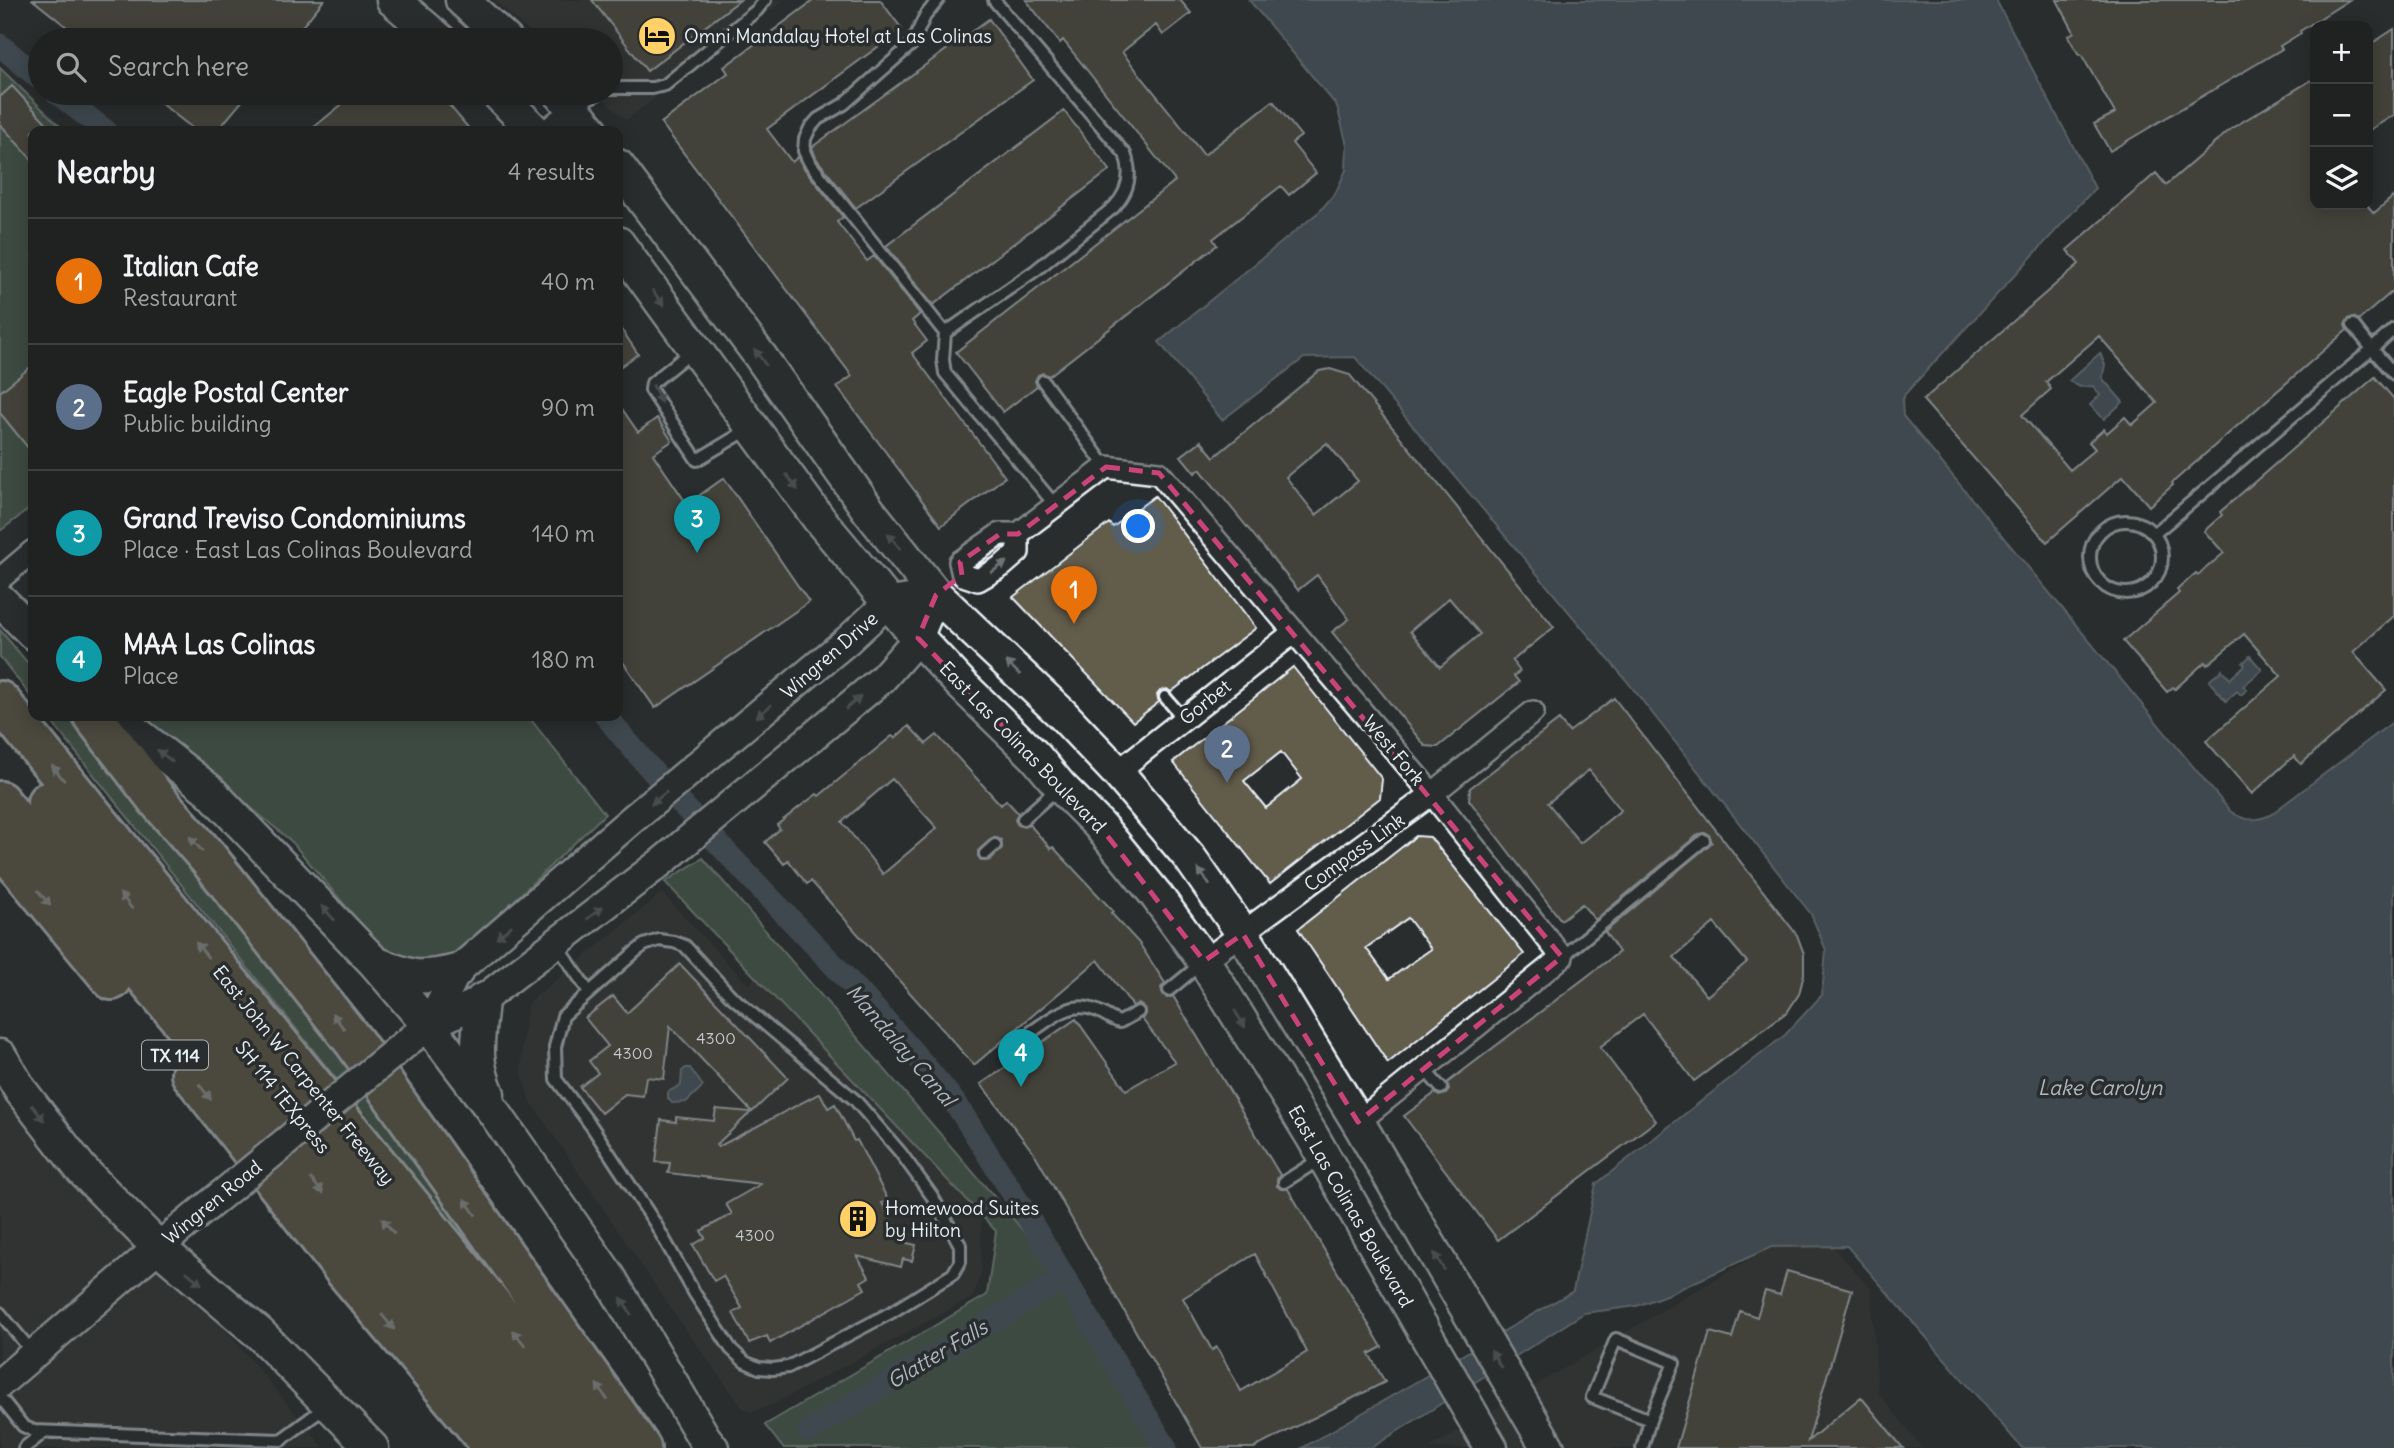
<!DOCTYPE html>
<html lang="en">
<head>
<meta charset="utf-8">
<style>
  :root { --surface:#202222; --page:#2d2f2f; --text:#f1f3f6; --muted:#a2a4a5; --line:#3d3f40; --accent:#ffd166 }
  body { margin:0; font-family:Delius,sans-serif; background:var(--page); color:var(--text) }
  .controls { position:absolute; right:21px; top:21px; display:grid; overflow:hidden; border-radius:14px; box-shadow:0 4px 18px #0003 }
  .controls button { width:63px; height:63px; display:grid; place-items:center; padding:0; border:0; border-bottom:2px solid var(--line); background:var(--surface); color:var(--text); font:35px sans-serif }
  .you { position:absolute; left:1139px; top:527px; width:24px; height:24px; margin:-18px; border:5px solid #fff; border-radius:50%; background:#1a73e8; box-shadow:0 0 0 10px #1a73e833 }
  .badge { display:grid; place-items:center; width:46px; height:46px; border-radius:50%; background:var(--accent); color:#fff; font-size:23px; font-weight:700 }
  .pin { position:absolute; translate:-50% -58px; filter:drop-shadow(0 2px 4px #0008) }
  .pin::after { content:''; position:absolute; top:37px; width:24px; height:21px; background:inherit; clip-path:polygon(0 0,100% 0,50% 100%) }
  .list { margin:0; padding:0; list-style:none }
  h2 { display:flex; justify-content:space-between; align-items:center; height:91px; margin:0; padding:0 28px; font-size:30px }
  h2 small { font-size:23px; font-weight:400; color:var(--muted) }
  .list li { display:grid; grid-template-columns:46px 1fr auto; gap:21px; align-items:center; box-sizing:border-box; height:126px; padding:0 28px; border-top:2px solid var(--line) }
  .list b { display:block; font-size:26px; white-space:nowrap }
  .list p { margin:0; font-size:23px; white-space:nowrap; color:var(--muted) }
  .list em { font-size:23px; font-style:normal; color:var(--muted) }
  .icon { flex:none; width:38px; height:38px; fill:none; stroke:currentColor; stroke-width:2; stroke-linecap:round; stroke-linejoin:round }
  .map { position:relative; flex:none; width:2394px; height:1448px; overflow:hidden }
  .search { position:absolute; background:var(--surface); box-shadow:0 4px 18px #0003; left:28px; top:28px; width:595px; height:77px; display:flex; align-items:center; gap:18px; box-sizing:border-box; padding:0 24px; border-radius:38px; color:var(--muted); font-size:26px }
  .panel { position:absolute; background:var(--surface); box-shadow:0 4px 18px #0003; left:28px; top:126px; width:595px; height:595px; border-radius:14px }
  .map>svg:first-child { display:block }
</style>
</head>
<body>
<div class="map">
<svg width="2394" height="1448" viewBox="0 0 2394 1448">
  <rect width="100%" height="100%" fill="#2a2d2e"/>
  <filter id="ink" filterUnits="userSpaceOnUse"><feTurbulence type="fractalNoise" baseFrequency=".0143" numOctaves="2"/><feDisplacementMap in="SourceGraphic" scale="14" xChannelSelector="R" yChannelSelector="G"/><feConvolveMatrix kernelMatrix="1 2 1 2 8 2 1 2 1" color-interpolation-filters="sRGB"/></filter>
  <g filter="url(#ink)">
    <path fill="#3b3b37" d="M494,0H784L626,120L597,93H611V40H539Z
      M662,893L748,985L758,975L940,1154L981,1217V1273L973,1297L774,1404L753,1412L744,1409L684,1328L529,1099L521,1070L523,1038L528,1003Z
      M0,1059L324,1448H0Z
      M1811,1223L1871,1289L1878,1392L1922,1448H1429Z"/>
    <path fill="#576e5a" stroke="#a0b0a9" stroke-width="2" d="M0,68L65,131H33V506L0,531Z
      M0,630L33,669V699L0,657Z
      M47,716H77L145,797L493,1257L482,1262Z
      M141,716H528L605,814L463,949C428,968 406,965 375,941L291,841Z
      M703,858L1064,1278L1168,1448H783L765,1425L987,1295L996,1231L665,882Z"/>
    <path fill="#586875" stroke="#929fa9" stroke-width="2" d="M1249,0H1996L2095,188L1905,394L1902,401L1903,416L2230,811C2244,821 2255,822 2270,815L2394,721V1448H2022L1847,1246L1771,1247L1671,1293L1637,1306L1584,1313L1371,1448H1302L1573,1291L1596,1184L1785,1035L1822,995L1826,950L1811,914L1626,680L1355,357L1304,358L1222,420L1159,342L1320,211L1336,192L1346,170L1347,145L1337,106Z
      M2100,353L2105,365L2102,378L2123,402L2104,419L2090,405L2100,395L2093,386L2080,387L2069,381Z
      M2250,656L2262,670L2243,686L2247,690L2241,695L2237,691L2226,701L2209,681L2222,670L2230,679L2245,665L2243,663Z
      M686,1068H690L703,1086L686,1102L672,1103L668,1098V1092L681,1085L682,1071Z"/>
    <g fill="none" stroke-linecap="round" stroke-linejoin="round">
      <path stroke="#586875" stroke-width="23" d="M0,45L40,79
        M57,93L106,131
        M606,716C710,845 834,956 940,1084C962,1109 978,1140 996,1167C1056,1259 1109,1355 1166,1448
        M809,1431L1064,1278"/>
    </g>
    <path fill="#625c4b" stroke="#e8f1f8" stroke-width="2" fill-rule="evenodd" d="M33,0H324L291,40H83Z
      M592,0H740L647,71Z
      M814,0H880L902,29L767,129L792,162L798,157L803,167L843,217L837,222L867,261L874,256L920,314L912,321L927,341L912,353L1005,477L941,526L837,387L852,376L661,123L728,73L724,67Z
      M1026,0H1180L1191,13L1163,35L1156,25L1122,52L1204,155L1273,101L1301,136L1292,143L1316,173L1289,195L1281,186L1213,239L1217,245L1049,376L1043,373L1038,375L1035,381L1037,386L1003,412L956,352L1175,181L1063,40L1060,43Z
      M2057,0H2349L2300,31L2301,33L2280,46L2282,49L2110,151L2094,124L2115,113L2081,54L2079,55L2068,36L2074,32Z
      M989,19L1033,80L856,208L816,158L812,147Z
      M2394,29V115L2368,131V46Z
      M2315,78V205H2367L2374,213L2394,196V290L2359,320L2353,317L2348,319L2345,325L2347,330L2172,483L2173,485L2149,506L2123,476L2047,542L1923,400L2079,264L2067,250L2156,173L2166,185L2232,128ZM2099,336L2157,403L2132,425L2125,417L2107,433L2104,429L2089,442L2095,449L2070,470L2022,415L2051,389L2046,382Z
      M12,86L54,131H33V161L0,124V97Z
      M148,93H249L217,131H196Z
      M356,93H439L471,131H309Z
      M1064,111L1110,170L933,305L886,246Z
      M618,324L638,354L618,368Z
      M33,365V454L0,413V392Z
      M1330,369L1350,375L1554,627L1512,661L1520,671L1514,676L1519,682L1438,747L1425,746L1332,632L1349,619L1317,575L1298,590L1200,469L1195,473L1181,456L1201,441L1214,457L1319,371ZM1327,443L1358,481L1316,515L1286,477ZM1449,598L1480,634L1440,667L1410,631Z
      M2375,377L2394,399V616L2353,652L2386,690L2301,764L2294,756L2252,794L2206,741L2281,676L2244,634L2207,665L2205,662L2175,689L2173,687L2167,692L2123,641L2179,593L2177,590L2196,573L2198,575L2224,553L2204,531L2222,515L2220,512Z
      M618,403L638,432L657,418L672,441L653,454L687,504L724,478L809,602L655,708L618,655Z
      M1155,496L1256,628L1171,692L1167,689L1160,691L1157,695L1159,702L1133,722L1013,597L1109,523L1113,527Z
      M1293,667L1382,779L1380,798L1270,884L1173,762ZM1281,752L1302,779L1266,808L1244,781Z
      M1614,698L1797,935L1804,954V974L1799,994L1788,1011L1694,1081L1643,1014L1600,1047L1656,1121L1498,1240L1404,1116L1435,1093L1439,1096L1446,1094L1449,1090L1447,1083L1619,952L1605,932L1712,842L1707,833L1699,834L1595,920L1582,904L1561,920L1469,800L1470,788L1559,720L1569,732ZM1589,770L1621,810L1580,843L1548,803ZM1714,923L1747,962L1707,996L1674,957Z
      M909,726L926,744L937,735L1001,805L1006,800L1018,813L1015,820L1018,825L1024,827L1029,824L1051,849L1053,847L1113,911L1111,913L1139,943L1165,983L1161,988L1163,994L1167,998L1173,996L1280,1175L1277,1179V1186L1281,1189H1288L1382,1347L1369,1354L1385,1382L1254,1448H1202L1036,1156L981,1084L1076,1019L1126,1090L1175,1062L1142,1019L1146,1013L1144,1008L1139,1004L1133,1006L1098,960L974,1065L811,881L807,884L788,860L784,864L765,842L780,829L777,825L798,808L817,794L819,796L892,736L895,738ZM892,779L937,828L883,874L842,822ZM994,837L1001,840L1002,848L990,860L982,861L978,856V851ZM1255,1254L1307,1352L1241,1391L1217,1347L1212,1350L1183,1298Z
      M1416,836L1430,837L1524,954L1388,1063L1298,929ZM1408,918L1431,949L1389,979L1366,948Z
      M680,964L788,1078L752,1112L670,1026L664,1079L646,1077L643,1096L625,1094L601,1113L580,1087L598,1073L589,1061L608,1046L585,1018L613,996L627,1013Z
      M820,1093L828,1108L835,1104L854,1141L857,1140L888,1200L882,1203L897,1231L910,1235L907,1243L916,1245L912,1261L903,1259L901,1267L857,1256L869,1277L861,1282L865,1289L770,1343L767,1336L749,1343L733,1313L742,1308L723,1276L714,1281L693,1245L705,1238L701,1231L732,1214L726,1204L761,1184L668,1173L670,1163L656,1162L661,1120L676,1122V1117L714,1121L716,1109L751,1112L716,1145L718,1147Z
      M1787,1271L1852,1290L1808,1441L1861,1397L1903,1448H1676L1710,1332L1732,1338L1740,1311L1757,1317L1765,1291L1780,1295Z"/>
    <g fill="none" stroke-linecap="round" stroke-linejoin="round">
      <defs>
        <path id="service" d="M938,0L925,16L912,44L844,104L818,119L810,128L805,139L804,151L809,162L945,333
          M994,0L1125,154C1133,175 1128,192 1114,207L1036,270L945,333L943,360L945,373L1055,505
          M611,88H652L665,85L757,10L765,0
          M576,106L598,93
          M2394,329L2372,349L2394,374
          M693,350L652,383L651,390L697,460L749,429
          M1043,381L1106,467
          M2090 557a36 36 0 1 1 72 0a36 36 0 1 1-72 0Z
          M2154,534L2372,349L2353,325
          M1165,697L1184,719
          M1023,819L1058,788
          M985,854L995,845
          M659,940L674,942L685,946L730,995L855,1100L900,1152L932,1196L960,1245V1262L953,1274L892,1312L788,1367L773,1369L759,1368L745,1362L731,1349L695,1294L655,1223L592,1127L556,1079L555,1047L563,1016L635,952L644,945Z
          M557,945L589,992
          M1562,957L1704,840
          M1169,990L1202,963
          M1031,1032C1051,1019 1070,1000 1095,1010C1104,1013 1111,1020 1120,1022L1138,1012
          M1425,1070L1441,1088
          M1284,1182L1322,1158
          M0,1313L33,1353
          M0,1397L23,1426L34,1431L281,1440L327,1406
          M24,1448L44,1432
          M1642,1448L1650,1420L1674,1363L1616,1339L1592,1397L1650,1420"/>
        <path id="minor" d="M546,131L574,108
          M963,575L960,562L1000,534H1018L1106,467L1159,473L1432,794L1562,957L1358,1122
          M963,575L978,580L1002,566L1018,552V534
          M0,579L33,551
          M1117,772L1294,632
          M1204,961L1432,794L1533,712"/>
        <path id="tertiary" d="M429,1026L457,971L629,822L848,640L889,602L936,595
          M411,1039L429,1026L482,1000L664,860L882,679L918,638L936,595
          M0,1383L175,1233"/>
        <path id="secondary" d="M393,0L440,40
          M462,0L506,40
          M497,93L535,131
          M560,93L592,131
          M618,166L760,356L869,511L936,595L1063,715L1117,772L1190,858L1243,934L1358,1122L1548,1448
          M618,243L819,519L918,638L962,685L1035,756L1060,786L1099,825L1156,895L1204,961L1312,1136L1491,1448
          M0,600L33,633
          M115,716L209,790L375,963L429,1026L496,1115L609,1277L704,1438L712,1448
          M375,963C413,978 417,980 457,971
          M482,1000C479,1038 472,1057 488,1094
          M0,1056L21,1091L81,1169L158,1247L260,1334L372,1448"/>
        <path id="motorway" d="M0,701L609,1448
          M93,716L155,797L208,858L355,1043L641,1448
          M0,801L535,1448
          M47,802L229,1031L569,1448
          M0,845L112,980
          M191,1074L344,1270L494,1448"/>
      </defs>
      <use href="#service" stroke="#e8f1f8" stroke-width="16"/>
      <use href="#minor" stroke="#e8f1f8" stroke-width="26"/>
      <use href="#tertiary" stroke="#e8f1f8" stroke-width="33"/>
      <use href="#secondary" stroke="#e8f1f8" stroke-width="37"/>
      <use href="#motorway" stroke="#e8f1f8" stroke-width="44"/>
      <use href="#service" stroke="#2a2d2e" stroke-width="10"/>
      <use href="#minor" stroke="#2a2d2e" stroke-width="21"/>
      <use href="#tertiary" stroke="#2a2d2e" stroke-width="28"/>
      <use href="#secondary" stroke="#2a2d2e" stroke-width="32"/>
      <use href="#motorway" stroke="#736b52" stroke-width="38"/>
      <defs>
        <path id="tertiary-bridge" d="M175,1233L406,1043"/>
      </defs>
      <use href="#tertiary-bridge" stroke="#e8f1f8" stroke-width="33" stroke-linecap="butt"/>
      <use href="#tertiary-bridge" stroke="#2a2d2e" stroke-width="28"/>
    </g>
    <defs><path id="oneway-solid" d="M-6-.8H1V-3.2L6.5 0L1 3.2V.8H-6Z" transform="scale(1.75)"/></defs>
    <g fill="#6c7275">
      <use href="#oneway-solid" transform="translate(658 298) rotate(54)"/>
      <use href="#oneway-solid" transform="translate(760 357) rotate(-126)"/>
      <use href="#oneway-solid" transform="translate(657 394) rotate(65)"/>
      <use href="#oneway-solid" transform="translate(792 482) rotate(54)"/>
      <use href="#oneway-solid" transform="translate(894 541) rotate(-129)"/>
      <use href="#oneway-solid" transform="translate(999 567) rotate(-35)"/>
      <use href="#oneway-solid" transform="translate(1013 668) rotate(-136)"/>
      <use href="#oneway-solid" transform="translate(853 703) rotate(-40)"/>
      <use href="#oneway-solid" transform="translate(764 711) rotate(140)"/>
      <use href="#oneway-solid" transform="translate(165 756) rotate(-142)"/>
      <use href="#oneway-solid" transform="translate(659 798) rotate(141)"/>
      <use href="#oneway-solid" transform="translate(1204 877) rotate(-125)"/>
      <use href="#oneway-solid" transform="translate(328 913) rotate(-133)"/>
      <use href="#oneway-solid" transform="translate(595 913) rotate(-37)"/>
      <use href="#oneway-solid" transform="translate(504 932) rotate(140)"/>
      <use href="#oneway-solid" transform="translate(1240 1019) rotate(58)"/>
      <use href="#oneway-solid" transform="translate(38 1113) rotate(52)"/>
      <use href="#oneway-solid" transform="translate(1439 1261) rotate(-120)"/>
      <use href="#oneway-solid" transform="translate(194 1278) rotate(40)"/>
      <use href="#oneway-solid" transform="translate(626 1306) rotate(-121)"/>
      <use href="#oneway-solid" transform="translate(1496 1359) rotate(-120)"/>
    </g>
    <g fill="#b9bbb6">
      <use href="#oneway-solid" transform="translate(58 773) rotate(-129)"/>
      <use href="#oneway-solid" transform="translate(196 844) rotate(-131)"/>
      <use href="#oneway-solid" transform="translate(44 898) rotate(50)"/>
      <use href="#oneway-solid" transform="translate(126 901) rotate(-128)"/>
      <use href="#oneway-solid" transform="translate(202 950) rotate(-129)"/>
      <use href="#oneway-solid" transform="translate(338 1021) rotate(-127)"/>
      <use href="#oneway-solid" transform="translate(205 1092) rotate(52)"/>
      <use href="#oneway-solid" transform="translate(317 1186) rotate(50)"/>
      <use href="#oneway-solid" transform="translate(470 1207) rotate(-125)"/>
      <use href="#oneway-solid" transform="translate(388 1226) rotate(-129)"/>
      <use href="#oneway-solid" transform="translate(388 1322) rotate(50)"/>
      <use href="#oneway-solid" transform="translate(519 1338) rotate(-129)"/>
      <use href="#oneway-solid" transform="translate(602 1392) rotate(-125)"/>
    </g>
  </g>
  <path d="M0 0H2394V1448H0ZM1106,467L1159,473L1562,957L1358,1122L1243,934L1204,961L1099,825L918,638L936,595L962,575L960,562L1000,534H1018Z" fill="#2a2d2e" fill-opacity=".55" fill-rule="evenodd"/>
  <path fill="none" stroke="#ca437a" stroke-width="5" stroke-dasharray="14 9" stroke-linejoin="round" d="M1106,467L1159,473L1562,957L1358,1122L1243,934L1204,961L1099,825L918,638L936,595L962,575L960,562L1000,534H1018Z"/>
  <defs>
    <symbol id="hotel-disc" viewBox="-11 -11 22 22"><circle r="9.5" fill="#ffd166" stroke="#2a2d2e"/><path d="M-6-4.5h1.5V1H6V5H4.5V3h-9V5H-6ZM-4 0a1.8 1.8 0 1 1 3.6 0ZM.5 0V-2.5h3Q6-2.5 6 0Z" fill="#111"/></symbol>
    <symbol id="building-disc" viewBox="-11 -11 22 22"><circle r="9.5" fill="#ffd166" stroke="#2a2d2e"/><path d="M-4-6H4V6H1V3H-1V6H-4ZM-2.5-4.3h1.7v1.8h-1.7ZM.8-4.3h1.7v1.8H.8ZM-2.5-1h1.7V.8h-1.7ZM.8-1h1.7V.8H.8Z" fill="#111"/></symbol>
  </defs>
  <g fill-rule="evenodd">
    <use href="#hotel-disc" x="635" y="14" width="44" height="44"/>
    <use href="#building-disc" x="836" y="1197" width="44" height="44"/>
  </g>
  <g text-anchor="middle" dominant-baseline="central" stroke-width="7" stroke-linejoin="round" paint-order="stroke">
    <g font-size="16" fill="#c6cccd">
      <text x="716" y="1038">4300</text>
      <text x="633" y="1053">4300</text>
      <text x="755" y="1235">4300</text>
    </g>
    <rect fill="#2a2d2e" stroke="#afb6bb" stroke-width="2" x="142" y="1040.5" width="66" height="29" rx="5"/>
    <g font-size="18" font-weight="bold" fill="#e8f1f8">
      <text x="175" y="1055">TX 114</text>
    </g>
    <g font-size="19" fill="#e8f1f8" stroke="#2a2d2e" text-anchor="start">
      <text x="684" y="36">Omni Mandalay Hotel at Las Colinas</text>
      <text x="885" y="1208">Homewood Suites<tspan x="885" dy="22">by Hilton</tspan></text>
    </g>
    <g font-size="19" fill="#e8f1f8" stroke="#2a2d2e">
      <text transform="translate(829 655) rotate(-41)">Wingren Drive</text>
      <text transform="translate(1205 702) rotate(-39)">Gorbet</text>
      <text transform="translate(1023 747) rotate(46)">East Las Colinas Boulevard</text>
      <text transform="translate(1394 750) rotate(50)">West Fork</text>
      <text transform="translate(1354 852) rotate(-36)">Compass Link</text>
      <text transform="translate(304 1075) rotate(51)">East John W Carpenter Freeway</text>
      <text transform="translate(283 1097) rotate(51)">SH 114 TEXpress</text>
      <text transform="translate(212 1202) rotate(-39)">Wingren Road</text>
      <text transform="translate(1351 1206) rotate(60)">East Las Colinas Boulevard</text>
    </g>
    <g font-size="21" font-style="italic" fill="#aebac4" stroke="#2a2d2e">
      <text transform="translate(901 1045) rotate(49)">Mandalay Canal</text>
      <text x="2100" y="1087">Lake Carolyn</text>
      <text transform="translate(937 1354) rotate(-31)">Glatter Falls</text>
    </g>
  </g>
</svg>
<div class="controls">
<button>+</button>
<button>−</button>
<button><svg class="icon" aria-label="layers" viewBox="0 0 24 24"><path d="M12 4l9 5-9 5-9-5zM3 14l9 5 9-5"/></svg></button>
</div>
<div class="you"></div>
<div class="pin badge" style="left:1074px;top:624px;background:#e8710a">1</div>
<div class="pin badge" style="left:1227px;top:783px;background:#5c6f8a">2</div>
<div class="pin badge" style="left:697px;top:553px;background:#0f9aa8">3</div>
<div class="pin badge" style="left:1021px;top:1087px;background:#0f9aa8">4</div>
<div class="search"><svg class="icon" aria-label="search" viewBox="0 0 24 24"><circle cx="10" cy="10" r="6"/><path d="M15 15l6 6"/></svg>Search here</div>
<section class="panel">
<h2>Nearby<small>4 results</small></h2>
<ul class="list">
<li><span class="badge" style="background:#e8710a">1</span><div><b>Italian Cafe</b><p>Restaurant</p></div><em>40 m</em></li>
<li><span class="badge" style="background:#5c6f8a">2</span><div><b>Eagle Postal Center</b><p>Public building</p></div><em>90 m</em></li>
<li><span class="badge" style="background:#0f9aa8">3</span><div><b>Grand Treviso Condominiums</b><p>Place · East Las Colinas Boulevard</p></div><em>140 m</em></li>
<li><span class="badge" style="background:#0f9aa8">4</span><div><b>MAA Las Colinas</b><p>Place</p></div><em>180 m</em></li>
</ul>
</section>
</div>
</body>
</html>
